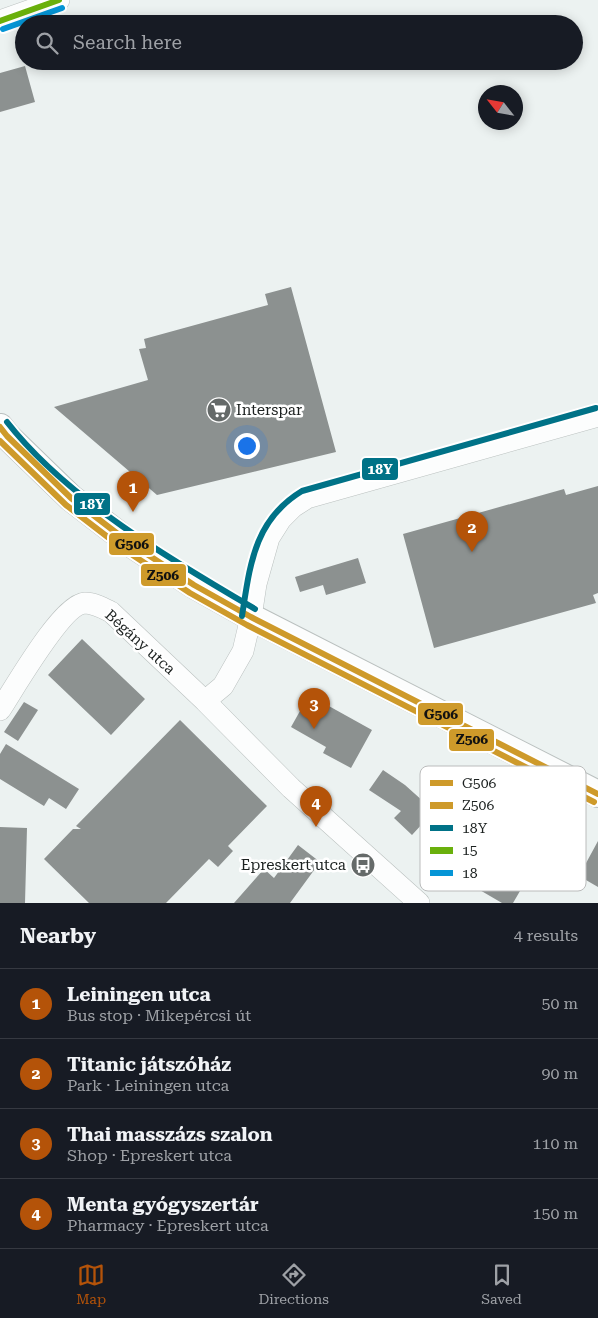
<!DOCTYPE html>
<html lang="en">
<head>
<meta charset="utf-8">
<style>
  :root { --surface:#171b24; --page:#242831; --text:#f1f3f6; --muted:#9ea1a6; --line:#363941; --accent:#b45309 }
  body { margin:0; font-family:"Roboto Serif",serif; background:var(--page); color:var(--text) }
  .compass { position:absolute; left:478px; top:85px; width:45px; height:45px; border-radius:50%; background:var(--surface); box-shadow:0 2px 12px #0003; rotate:301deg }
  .you { position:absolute; left:246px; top:445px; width:18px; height:18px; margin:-12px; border:4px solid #fff; border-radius:50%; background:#1a73e8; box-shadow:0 0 0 8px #1a73e833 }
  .badge { display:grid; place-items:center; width:32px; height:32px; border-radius:50%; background:var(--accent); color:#fff; font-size:16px; font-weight:700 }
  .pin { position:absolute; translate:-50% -41px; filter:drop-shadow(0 1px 2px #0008) }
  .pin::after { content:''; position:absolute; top:26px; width:18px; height:15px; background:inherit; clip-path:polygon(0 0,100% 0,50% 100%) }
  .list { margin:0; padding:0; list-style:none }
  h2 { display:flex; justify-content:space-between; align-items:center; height:65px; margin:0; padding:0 20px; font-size:21px }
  h2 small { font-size:16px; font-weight:400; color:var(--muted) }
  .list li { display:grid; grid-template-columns:32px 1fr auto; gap:15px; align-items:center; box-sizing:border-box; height:70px; padding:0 20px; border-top:1px solid var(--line) }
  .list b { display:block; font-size:19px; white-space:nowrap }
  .list p { margin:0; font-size:16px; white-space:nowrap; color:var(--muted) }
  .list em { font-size:16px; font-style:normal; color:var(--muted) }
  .icon { flex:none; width:28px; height:28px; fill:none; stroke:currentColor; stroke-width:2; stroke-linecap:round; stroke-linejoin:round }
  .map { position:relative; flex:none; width:598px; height:903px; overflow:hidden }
  .search { position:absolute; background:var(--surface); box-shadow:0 2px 12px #0003; left:15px; right:15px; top:15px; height:55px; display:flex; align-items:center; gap:12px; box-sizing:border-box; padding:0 18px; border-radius:28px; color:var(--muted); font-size:19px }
  .sheet { height:345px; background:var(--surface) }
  nav { display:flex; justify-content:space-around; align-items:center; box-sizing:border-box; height:70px; border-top:1px solid var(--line); background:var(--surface); font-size:14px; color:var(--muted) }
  nav a { display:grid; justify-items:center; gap:2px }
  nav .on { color:var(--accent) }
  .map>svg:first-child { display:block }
</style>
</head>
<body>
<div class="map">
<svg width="598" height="903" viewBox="0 0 598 903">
  <rect width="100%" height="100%" fill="#ecf2f1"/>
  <path fill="#8c9190" d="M25,66L35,102L0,112V73Z
    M291,287L336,452L157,495L54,407L148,380L139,349L146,348L144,339L268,305L265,294Z
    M598,486V593L593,595L596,603L434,648L403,534L564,489L566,495Z
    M358,558L366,583L326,595L323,585L300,592L295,577Z
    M82,639L145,699L111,735L48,675Z
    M309,695L372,730L351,768L323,753L326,747L291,727Z
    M24,702L38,710L18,741L4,732Z
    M180,720L267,806L228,846L233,851L218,867L209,859L166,903H89L44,859L73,829H81L76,826Z
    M6,744L79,789L66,809L49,798L44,806L0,779V754Z
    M383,770L405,785L434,811L412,835L394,818L401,811L369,790Z
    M0,827L27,828L25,903H0Z
    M598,841V887L579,876Z
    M298,845L320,862L290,903H234L264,869L274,878Z
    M503,846L520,856L512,871L527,879L513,903H502L478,889Z"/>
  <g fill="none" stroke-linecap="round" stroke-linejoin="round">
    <defs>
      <path id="minor" d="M0,21L59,0
        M205,701L223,686L243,651L251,617L256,584L269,538L281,519L293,507L307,498L598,416
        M0,710C14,689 62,604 85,603C94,603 103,608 111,612L205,701L291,788L419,903"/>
      <path id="major" d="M0,427L7,436L71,498L127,541L194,585L251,617L598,794"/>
    </defs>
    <use href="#minor" stroke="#bac0bf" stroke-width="22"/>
    <use href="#major" stroke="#bac0bf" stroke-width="28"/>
    <use href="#minor" stroke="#fcfdfd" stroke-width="21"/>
    <use href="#major" stroke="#fcfdfd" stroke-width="26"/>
    <defs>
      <path id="bus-1" d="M0,427L7,436L71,498L127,541L194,585L251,617L598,794"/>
      <path id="bus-2" d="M0,441L66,505L122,548L190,593L247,625L594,802"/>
      <path id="bus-3" d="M7,422C67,499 171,560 255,609
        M242,616C250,565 254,520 302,491L596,408"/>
      <path id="bus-4" d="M0,21L59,0"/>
      <path id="bus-5" d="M3,29L62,8"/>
    </defs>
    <use href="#bus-1" stroke="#fff" stroke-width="10"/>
    <use href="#bus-2" stroke="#fff" stroke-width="10"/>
    <use href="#bus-3" stroke="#fff" stroke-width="10"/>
    <use href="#bus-4" stroke="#fff" stroke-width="10"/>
    <use href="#bus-5" stroke="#fff" stroke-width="10"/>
    <use href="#bus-1" stroke="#ce9a2a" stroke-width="6"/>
    <use href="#bus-2" stroke="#ce9a2a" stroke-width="6"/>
    <use href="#bus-3" stroke="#007287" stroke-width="6"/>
    <use href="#bus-4" stroke="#6ab00c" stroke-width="6"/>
    <use href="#bus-5" stroke="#0595d6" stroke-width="6"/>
  </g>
  <defs>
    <symbol id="supermarket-disc" viewBox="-11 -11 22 22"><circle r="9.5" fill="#656a69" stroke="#fff"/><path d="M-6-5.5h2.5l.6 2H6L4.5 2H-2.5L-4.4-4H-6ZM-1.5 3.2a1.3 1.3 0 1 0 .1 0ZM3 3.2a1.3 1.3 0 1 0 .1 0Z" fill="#fff"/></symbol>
    <symbol id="bus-disc" viewBox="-11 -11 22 22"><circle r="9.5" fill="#656a69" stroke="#fff"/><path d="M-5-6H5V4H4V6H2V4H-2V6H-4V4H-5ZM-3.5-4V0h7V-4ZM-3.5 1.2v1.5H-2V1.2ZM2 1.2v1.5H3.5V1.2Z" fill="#fff"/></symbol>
  </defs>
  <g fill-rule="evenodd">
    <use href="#supermarket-disc" x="205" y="396" width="28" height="28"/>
    <use href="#bus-disc" x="349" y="851" width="28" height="28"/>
  </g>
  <g text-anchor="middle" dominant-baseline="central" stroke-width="5" stroke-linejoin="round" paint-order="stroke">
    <g font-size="15" fill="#1c2120" stroke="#fff" text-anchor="start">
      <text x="236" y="410">Interspar</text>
      <text x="346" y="865" text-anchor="end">Epreskert utca</text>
    </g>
    <g font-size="15" fill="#1c2120" stroke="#fff">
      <text transform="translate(140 642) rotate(42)">Bégány utca</text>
    </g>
  </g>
  <rect x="420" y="766" width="166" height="125" rx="8" fill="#fff" stroke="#bbbcbc" stroke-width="1"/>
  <rect x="430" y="780" width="23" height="6" fill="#ce9a2a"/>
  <rect x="430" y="802" width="23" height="7" fill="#ce9a2a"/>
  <rect x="430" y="825" width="23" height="6" fill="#007287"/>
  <rect x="430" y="847" width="23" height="7" fill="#6ab00c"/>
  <rect x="430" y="870" width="23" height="6" fill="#0595d6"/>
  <g font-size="14" fill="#1c2120">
    <text x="462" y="788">G506</text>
    <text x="462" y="810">Z506</text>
    <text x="462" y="833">18Y</text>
    <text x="462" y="855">15</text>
    <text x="462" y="878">18</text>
  </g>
  <g stroke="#fff" stroke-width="2">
    <rect x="361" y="457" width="38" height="24" rx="5" fill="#007287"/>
    <rect x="73" y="492" width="38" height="24" rx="5" fill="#007287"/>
    <rect x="108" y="532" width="47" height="24" rx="5" fill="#ce9a2a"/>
    <rect x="140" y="563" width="47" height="24" rx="5" fill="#ce9a2a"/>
    <rect x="417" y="702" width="47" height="24" rx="5" fill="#ce9a2a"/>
    <rect x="448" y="728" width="47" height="24" rx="5" fill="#ce9a2a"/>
  </g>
  <g font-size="14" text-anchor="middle" font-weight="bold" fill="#fff">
    <text x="380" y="474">18Y</text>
    <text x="92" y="509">18Y</text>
  </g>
  <g font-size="14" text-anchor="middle" font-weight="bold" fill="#111">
    <text x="132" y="549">G506</text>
    <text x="163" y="580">Z506</text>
    <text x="441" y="719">G506</text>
    <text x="472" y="744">Z506</text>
  </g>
</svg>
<svg class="compass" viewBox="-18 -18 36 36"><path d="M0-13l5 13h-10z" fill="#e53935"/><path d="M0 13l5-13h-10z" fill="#9ea1a6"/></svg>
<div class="you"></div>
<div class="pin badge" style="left:133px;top:512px">1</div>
<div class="pin badge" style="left:472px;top:552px">2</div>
<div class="pin badge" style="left:314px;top:729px">3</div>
<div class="pin badge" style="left:316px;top:827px">4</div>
<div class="search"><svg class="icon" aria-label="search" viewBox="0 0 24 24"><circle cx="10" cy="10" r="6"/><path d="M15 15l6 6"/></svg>Search here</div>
</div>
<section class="sheet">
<h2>Nearby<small>4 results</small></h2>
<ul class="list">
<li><span class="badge">1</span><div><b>Leiningen utca</b><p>Bus stop · Mikepércsi út</p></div><em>50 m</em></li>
<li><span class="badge">2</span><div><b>Titanic játszóház</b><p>Park · Leiningen utca</p></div><em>90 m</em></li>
<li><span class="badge">3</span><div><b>Thai masszázs szalon</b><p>Shop · Epreskert utca</p></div><em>110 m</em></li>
<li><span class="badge">4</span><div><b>Menta gyógyszertár</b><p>Pharmacy · Epreskert utca</p></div><em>150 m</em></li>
</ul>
</section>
<nav>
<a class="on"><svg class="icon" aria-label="map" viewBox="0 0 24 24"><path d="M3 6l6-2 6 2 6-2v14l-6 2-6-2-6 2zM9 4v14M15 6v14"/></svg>Map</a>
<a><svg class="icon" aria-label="directions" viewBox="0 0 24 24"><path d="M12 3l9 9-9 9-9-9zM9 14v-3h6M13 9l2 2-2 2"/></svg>Directions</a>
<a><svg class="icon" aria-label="saved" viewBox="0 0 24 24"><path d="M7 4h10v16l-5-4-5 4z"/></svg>Saved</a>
</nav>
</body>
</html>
